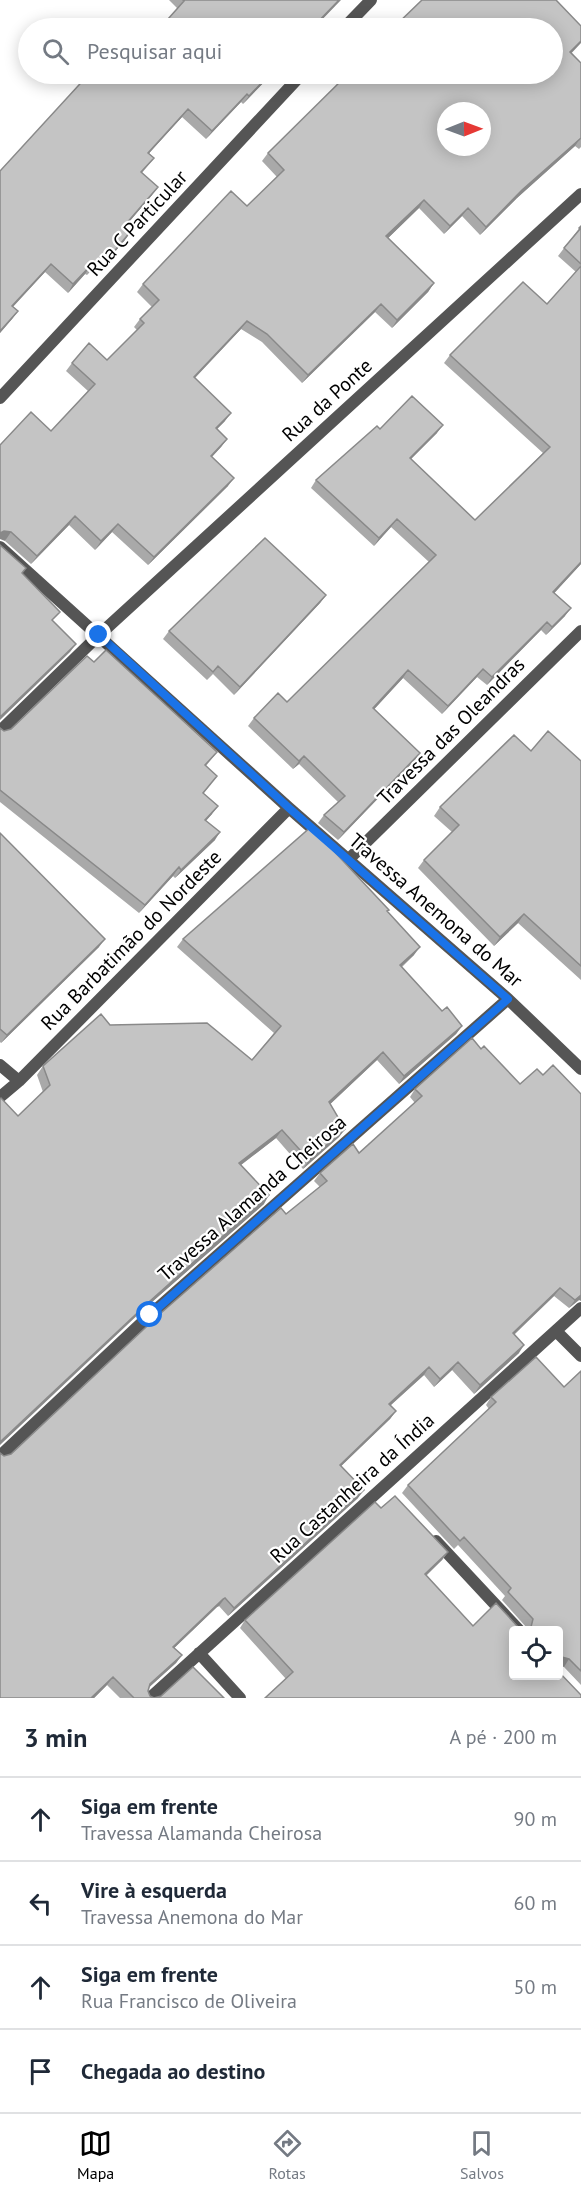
<!DOCTYPE html>
<html lang="pt">
<head>
<meta charset="utf-8">
<style>
  :root { --surface:#fff; --page:#f6f6f7; --text:#1f2937; --muted:#747a83; --line:#e0e1e3; --accent:#000 }
  body { margin:0; font-family:"PT Sans",sans-serif; background:var(--page); color:var(--text) }
  .controls { position:absolute; right:18px; bottom:18px; display:grid; overflow:hidden; border-radius:6px; box-shadow:0 3px 15px #0003 }
  .controls button { width:54px; height:54px; display:grid; place-items:center; padding:0; border:0; border-bottom:2px solid var(--line); background:var(--surface); color:var(--text); font:30px sans-serif }
  .compass { position:absolute; left:437px; top:102px; width:54px; height:54px; border-radius:50%; background:var(--surface); box-shadow:0 3px 15px #0003; rotate:89deg }
  .stop { position:absolute; width:18px; height:18px; margin:-14px; border:4px solid #1a73e8; border-radius:50%; background:#fff }
  .stop.end { background:#1a73e8; border-color:#fff; box-shadow:0 2px 6px #0008 }
  .list { margin:0; padding:0; list-style:none }
  h2 { display:flex; justify-content:space-between; align-items:center; height:78px; margin:0; padding:0 24px; font-size:26px }
  h2 small { font-size:20px; font-weight:400; color:var(--muted) }
  .list li { display:grid; grid-template-columns:39px 1fr auto; gap:18px; align-items:center; box-sizing:border-box; height:84px; padding:0 24px; border-top:2px solid var(--line) }
  .list b { display:block; font-size:22px; white-space:nowrap }
  .list p { margin:0; font-size:20px; white-space:nowrap; color:var(--muted) }
  .list em { font-size:20px; font-style:normal; color:var(--muted) }
  .icon { flex:none; width:33px; height:33px; fill:none; stroke:currentColor; stroke-width:2; stroke-linecap:round; stroke-linejoin:round }
  .map { position:relative; flex:none; width:581px; height:1698px; overflow:hidden }
  .search { position:absolute; background:var(--surface); box-shadow:0 3px 15px #0003; left:18px; right:18px; top:18px; height:66px; display:flex; align-items:center; gap:15px; box-sizing:border-box; padding:0 21px; border-radius:33px; color:var(--muted); font-size:22px }
  .sheet { height:414px; background:var(--surface) }
  nav { display:flex; justify-content:space-around; align-items:center; box-sizing:border-box; height:84px; border-top:2px solid var(--line); background:var(--surface); font-size:16px; color:var(--muted) }
  nav a { display:grid; justify-items:center; gap:3px }
  nav .on { color:var(--accent) }
  .map>svg:first-child { display:block }
</style>
</head>
<body>
<div class="map">
<svg width="581" height="1698" viewBox="0 0 581 1698">
  <rect width="100%" height="100%" fill="#fff"/>
  <g fill="none" stroke-linecap="round" stroke-linejoin="round">
    <path stroke="#555" stroke-width="12" d="M344,28L371,0
      M0,398L302,74
      M0,547L289,808L508,999L581,1069
      M0,731L99,635L581,194
      M348,860L581,631
      M0,1065L19,1081
      M0,1097L19,1081L289,808
      M556,1331L581,1356
      M0,1456L150,1315L508,999
      M436,1541L519,1630
      M199,1653L240,1698
      M150,1698L581,1308"/>
  </g>
  <path fill="#a9a9a9" d="M169,0H341L177,8Z
    M572,53L581,63V147L579,149L575,146L517,198L480,235L462,216L444,234L419,208L388,238L434,283L428,292L392,328L375,312L302,383L262,342L241,329L195,378L225,421L217,429L227,439L221,447L212,457L228,486L148,565L112,532L95,550L69,525L31,564L5,541L51,431L88,391L66,371L72,363L107,360L137,330L134,327L140,319L152,307L137,292L143,284L247,206L277,177L262,161L268,153Z
    M272,74L243,104L241,102L206,139L182,117L149,153L154,158L142,173L152,195L125,226L131,231L125,240L106,262L102,258L87,275L85,274L68,293L45,272L13,307L18,311L12,319L0,333V171Z
    M581,226V564L554,593L565,616L546,635L541,630L487,685L477,677L442,714L403,678L374,709L420,753L414,761L338,840L318,823L324,815L338,802L299,764L293,769L248,726L254,718L287,702L429,562L391,527L374,546L311,488L316,480L380,429L437,433L411,459L475,520L543,453L444,363L450,355L547,304L576,272L558,256Z
    M326,595L320,603L234,695L213,674L207,680L163,639L169,631Z
    M94,662L217,752L206,766L211,784L203,794L212,814L206,821L215,840L175,878L173,876L139,913L0,802V728L4,731L11,729Z
    M531,751L581,761V980L518,923L494,946L418,868L424,860L452,832L434,816L440,807Z
    M0,833L99,947L1,1043L0,1042Z
    M333,844L330,847L389,910L387,912L414,955L402,967L442,1011L462,1026L456,1034L399,1084L377,1060L330,1104L345,1129L339,1137L303,1169L276,1138L241,1165L264,1204L144,1309L18,1116L43,1092L37,1075L43,1066L110,1025L252,1060L274,1033L177,947L183,939Z
    M472,1038L579,1300L569,1308L554,1296L514,1335L519,1353L474,1394L452,1370L434,1387L424,1375L390,1406L396,1411L390,1419L341,1466L358,1498L228,1616L219,1606L217,1607L174,1648L182,1655L176,1663L148,1688V1691L150,1696L154,1698H224H120L107,1685L94,1698H0L4,1456L11,1454L286,1214L320,1187L314,1181L320,1173L359,1153L415,1103L410,1097L415,1089Z
    M581,1371V1685L564,1667L558,1630L286,1679L240,1628L245,1620L381,1508L448,1552L442,1560L426,1576L473,1626L519,1628L526,1630L527,1628L502,1600L505,1596L458,1545L454,1549L402,1493L408,1485L489,1409L486,1405L491,1397L564,1387Z"/>
  <path fill="#898989" d="M339,0H341L314,28H312Z
    M581,41V43L565,60L570,52Z
    M270,74H272L243,104L249,96Z
    M247,94L241,102L206,139L212,131Z
    M188,109L182,117L142,161L148,153Z
    M581,137L575,146L517,198L480,235L486,227L522,190Z
    M158,187L152,195L119,234L124,226Z
    M424,200L419,208L381,245L386,236Z
    M468,208L462,216L444,234L450,226Z
    M131,231L125,240L106,262L112,254Z
    M108,249L102,258L87,275L93,267Z
    M51,264L45,272L6,314L12,306Z
    M91,265L85,274L68,293L73,284Z
    M434,283L428,292L392,328L397,320Z
    M381,304L375,312L302,383L308,375Z
    M18,311L12,319L0,333V331Z
    M247,321L241,329L188,385L194,377Z
    M231,413L225,421L210,436L216,428Z
    M443,425L437,433L404,466L410,458Z
    M227,439L221,447L205,464L211,456Z
    M234,478L228,486L148,565L154,557Z
    M75,516L69,525L31,564L37,556Z
    M397,519L391,527L374,546L379,538Z
    M118,524L112,532L95,550L101,541Z
    M4,531L11,532L5,541L0,539V533Z
    M581,562V564L548,600L553,592Z
    M326,595L320,603L234,695L240,687Z
    M571,608L565,616L546,635L552,627Z
    M547,622L541,630L487,685L492,677Z
    M76,644L70,652L0,720V717Z
    M483,669L477,677L442,714L448,706Z
    M408,670L403,678L368,716L373,708Z
    M420,753L414,761L338,840L344,832Z
    M304,756L299,764L293,769L299,761Z
    M218,806L212,814L199,828L205,820Z
    M220,832L215,840L175,878L181,870Z
    M179,867L173,876L139,913L145,905Z
    M524,914L518,923L494,946L500,937Z
    M105,939L99,947L1,1043L7,1035Z
    M420,947L414,955L394,973L400,965Z
    M462,1026L456,1034L399,1084L404,1076Z
    M383,1052L377,1060L324,1110L329,1102Z
    M345,1129L339,1137L303,1169L309,1160Z
    M282,1130L276,1138L233,1171L239,1163Z
    M269,1195L264,1204L144,1309L0,1445V1442L150,1301Z
    M560,1288L554,1296L507,1341L513,1333Z
    M581,1295V1301L579,1300L569,1308L575,1300Z
    M524,1345L519,1353L474,1394L480,1385Z
    M458,1362L452,1370L434,1387L440,1379Z
    M429,1367L424,1375L383,1412L389,1404Z
    M396,1411L390,1419L334,1473L340,1465Z
    M364,1490L358,1498L228,1616L234,1608Z
    M448,1552L442,1560L419,1582L425,1574Z
    M225,1598L219,1606L217,1607L167,1655L173,1647L223,1599Z
    M182,1655L176,1663L144,1692L150,1684Z
    M562,1657L569,1659L564,1667L558,1665V1659Z
    M113,1677L107,1685L94,1698H91Z"/>
  <path fill="#c4c4c4" stroke="#898989" stroke-width="1.5" fill-rule="evenodd" d="M183,0H339L312,28H160L184,1Z
    M422,0H556L581,26V41L570,52L581,63V138L522,190L486,227L468,208L450,226L424,200L386,236L434,283L397,320L381,304L308,375L267,334L247,321L194,377L231,413L216,428L227,439L211,456L234,478L154,557L118,524L101,541L75,516L37,556L11,532L4,531L0,533V445L31,412L51,431L95,384L72,363L89,343L107,360L144,323L140,319L159,300L143,284L231,191L247,206L284,170L268,153L348,74H552V28H393ZM446,111H482V147H446Z
    M134,24L139,28H130Z
    M89,74H270L249,96L247,94L212,131L188,109L148,153L154,158L141,172L158,187L124,226L131,231L112,254L108,249L93,267L91,265L73,284L51,264L12,306L18,311L0,331V171Z
    M581,226V264L564,248L580,229L579,228Z
    M581,266V562L553,592L571,608L552,627L547,622L492,677L483,669L448,706L408,670L373,708L420,753L344,832L324,815L345,796L304,756L299,761L254,718L278,693L287,702L436,555L397,519L379,538L316,480L377,426L380,429L412,396L443,425L410,458L475,520L550,447L450,355L523,282L547,304Z
    M265,538L326,595L240,687L218,666L213,672L169,631Z
    M0,545L26,568L22,573L60,612L52,620L76,644L0,717Z
    M106,650L217,752L205,765L217,776L203,793L218,806L205,820L220,832L181,870L179,867L145,905L0,790V728L4,731L11,729L87,656L94,662Z
    M548,731L581,761V966L524,914L500,937L424,860L459,825L440,807L514,735L531,751Z
    M312,826L333,844L330,847L389,910L387,911L420,947L400,965L442,1011L447,1007L462,1026L404,1076L383,1052L329,1102L345,1129L309,1160L282,1130L239,1163L269,1195L150,1301L0,1442V1099L1,1098L18,1116L50,1085L43,1066L101,1014L110,1025L207,1023L252,1060L281,1026L183,939Z
    M0,833L105,939L7,1035L0,1029Z
    M472,1038L481,1049L484,1046L520,1084L537,1069L543,1075L553,1065L581,1094V1295L575,1300L560,1288L513,1333L524,1345L480,1385L458,1362L440,1379L429,1367L389,1404L396,1411L340,1465L364,1490L234,1608L225,1598L223,1599L173,1647L182,1655L150,1684L148,1691L150,1696L154,1698L161,1696L193,1667L224,1698H134L113,1677L91,1698H0V1453L4,1456L11,1454L161,1313L281,1208L286,1214L327,1181L320,1173L353,1144L359,1153L422,1096L415,1089Z
    M536,1357L564,1387L581,1371V1671L569,1659L562,1657L558,1659V1630H513V1676H558V1671L581,1695V1698H265L293,1672L245,1620L375,1502L381,1508L395,1496L448,1552L425,1574L473,1626L496,1603L519,1628L526,1630L531,1627L533,1619L508,1592L511,1588L464,1537L460,1541L408,1485L496,1402L491,1397Z"/>
  <g fill="none" stroke-linecap="round" stroke-linejoin="round">
    <path stroke="#1a73e8" stroke-width="8" d="M99,635L289,808L508,999L150,1315"/>
  </g>
  <g text-anchor="middle" dominant-baseline="central" stroke-width="4.5" stroke-linejoin="round" paint-order="stroke">
    <g font-size="20" fill="#000" stroke="#fff">
      <text transform="translate(137 223) rotate(-47)">Rua C Particular</text>
      <text transform="translate(327 400) rotate(-42)">Rua da Ponte</text>
      <text transform="translate(451 731) rotate(-45)">Travessa das Oleandras</text>
      <text transform="translate(436 910) rotate(41)">Travessa Anemona do Mar</text>
      <text transform="translate(131 940) rotate(-45)">Rua Barbatimão do Nordeste</text>
      <text transform="translate(252 1198) rotate(-41)">Travessa Alamanda Cheirosa</text>
      <text transform="translate(352 1488) rotate(-42)">Rua Castanheira da Índia</text>
    </g>
  </g>
</svg>
<div class="controls">
<button><svg class="icon" aria-label="locate" viewBox="0 0 24 24"><circle cx="12" cy="12" r="6"/><path d="M12 2v4M12 18v4M2 12h4M18 12h4"/></svg></button>
</div>
<svg class="compass" viewBox="-18 -18 36 36"><path d="M0-13l5 13h-10z" fill="#e53935"/><path d="M0 13l5-13h-10z" fill="#747a83"/></svg>
<div class="stop" style="left:150px;top:1315px"></div>
<div class="stop end" style="left:99px;top:635px"></div>
<div class="search"><svg class="icon" aria-label="search" viewBox="0 0 24 24"><circle cx="10" cy="10" r="6"/><path d="M15 15l6 6"/></svg>Pesquisar aqui</div>
</div>
<section class="sheet">
<h2>3 min<small>A pé · 200 m</small></h2>
<ul class="list">
<li><svg class="icon" aria-label="ahead" viewBox="0 0 24 24"><path d="M12 20V5M6 11l6-6 6 6"/></svg><div><b>Siga em frente</b><p>Travessa Alamanda Cheirosa</p></div><em>90 m</em></li>
<li><svg class="icon" aria-label="left" viewBox="0 0 24 24"><path d="M17 20v-9H6M10 6l-5 5 5 5"/></svg><div><b>Vire à esquerda</b><p>Travessa Anemona do Mar</p></div><em>60 m</em></li>
<li><svg class="icon" aria-label="ahead" viewBox="0 0 24 24"><path d="M12 20V5M6 11l6-6 6 6"/></svg><div><b>Siga em frente</b><p>Rua Francisco de Oliveira</p></div><em>50 m</em></li>
<li><svg class="icon" aria-label="arrive" viewBox="0 0 24 24"><path d="M6 21V4h12l-3 4 3 4H6"/></svg><div><b>Chegada ao destino</b></div></li>
</ul>
</section>
<nav>
<a class="on"><svg class="icon" aria-label="map" viewBox="0 0 24 24"><path d="M3 6l6-2 6 2 6-2v14l-6 2-6-2-6 2zM9 4v14M15 6v14"/></svg>Mapa</a>
<a><svg class="icon" aria-label="directions" viewBox="0 0 24 24"><path d="M12 3l9 9-9 9-9-9zM9 14v-3h6M13 9l2 2-2 2"/></svg>Rotas</a>
<a><svg class="icon" aria-label="saved" viewBox="0 0 24 24"><path d="M7 4h10v16l-5-4-5 4z"/></svg>Salvos</a>
</nav>
</body>
</html>
